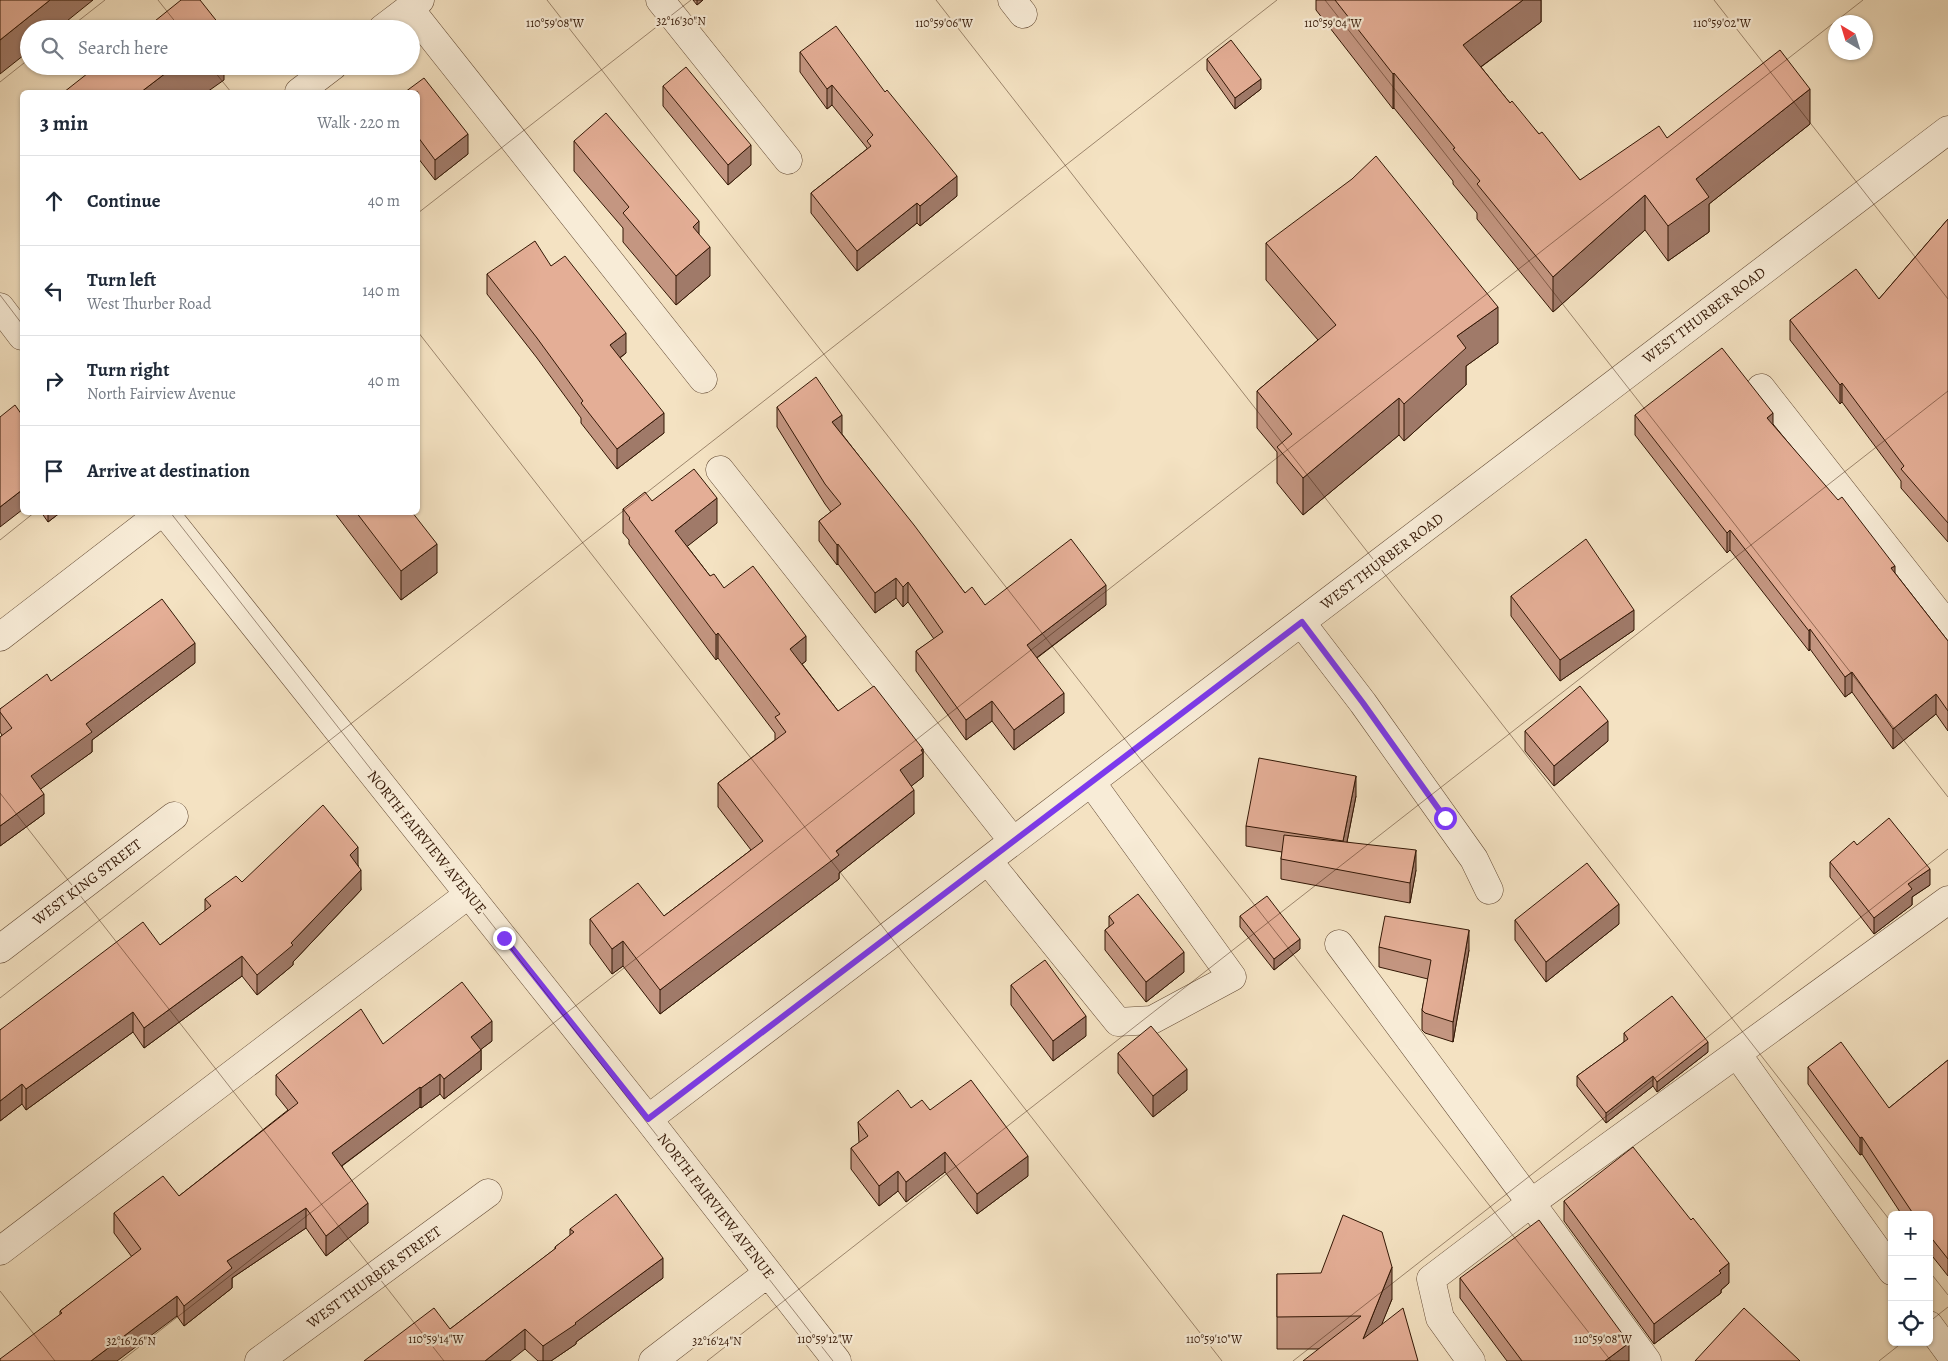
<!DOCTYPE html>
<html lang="en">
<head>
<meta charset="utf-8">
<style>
  :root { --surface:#fff; --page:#f6f6f7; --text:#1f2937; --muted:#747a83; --line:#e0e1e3 }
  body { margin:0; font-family:Alegreya,serif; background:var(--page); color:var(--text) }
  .controls { position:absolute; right:15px; bottom:15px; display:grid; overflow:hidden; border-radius:8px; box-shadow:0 1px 4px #0004 }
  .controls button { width:45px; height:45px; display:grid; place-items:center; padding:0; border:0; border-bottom:1px solid var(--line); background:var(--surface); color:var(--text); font:25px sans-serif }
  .compass { position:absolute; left:1828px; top:15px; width:45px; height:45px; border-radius:50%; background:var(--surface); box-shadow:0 1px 4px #0004; rotate:322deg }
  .stop { position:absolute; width:15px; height:15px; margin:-11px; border:4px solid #7c3aed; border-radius:50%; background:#fff }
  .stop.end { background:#7c3aed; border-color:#fff; box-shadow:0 1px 5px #0008 }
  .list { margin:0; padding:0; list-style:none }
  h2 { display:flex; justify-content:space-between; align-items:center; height:65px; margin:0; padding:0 20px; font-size:21px }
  h2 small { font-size:16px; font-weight:400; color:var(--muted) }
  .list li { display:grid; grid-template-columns:32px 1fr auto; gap:15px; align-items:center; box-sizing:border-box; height:90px; padding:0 20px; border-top:1px solid var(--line) }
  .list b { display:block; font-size:19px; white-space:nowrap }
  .list p { margin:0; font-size:16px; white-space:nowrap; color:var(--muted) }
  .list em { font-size:16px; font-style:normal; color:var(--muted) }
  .icon { flex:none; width:28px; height:28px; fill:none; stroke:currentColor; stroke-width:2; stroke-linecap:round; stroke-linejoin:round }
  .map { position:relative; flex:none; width:1948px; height:1361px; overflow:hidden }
  .search { position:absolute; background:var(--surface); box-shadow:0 1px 4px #0004; left:20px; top:20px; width:400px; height:55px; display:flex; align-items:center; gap:12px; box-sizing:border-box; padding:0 18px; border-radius:28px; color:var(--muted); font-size:19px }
  .panel { position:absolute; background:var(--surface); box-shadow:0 1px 4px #0004; left:20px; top:90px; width:400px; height:425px; border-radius:8px }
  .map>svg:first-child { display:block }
</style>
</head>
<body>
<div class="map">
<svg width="1948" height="1361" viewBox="0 0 1948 1361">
  <rect width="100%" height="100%" fill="#f4e2c2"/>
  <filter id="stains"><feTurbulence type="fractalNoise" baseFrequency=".004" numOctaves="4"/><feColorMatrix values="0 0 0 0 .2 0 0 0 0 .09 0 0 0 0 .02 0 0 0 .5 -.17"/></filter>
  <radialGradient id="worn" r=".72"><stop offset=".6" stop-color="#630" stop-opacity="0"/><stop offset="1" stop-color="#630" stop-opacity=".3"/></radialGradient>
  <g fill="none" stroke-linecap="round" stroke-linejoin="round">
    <defs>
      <path id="minor" d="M660,0L788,160
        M1012,0L1023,14
        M409,8L703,379
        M382,29L420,0
        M299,92L333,66
        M0,307L22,336
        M1761,388L1948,626
        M720,470L1013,841
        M164,512L648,1119L837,1361
        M1301,622L1363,703L1474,859L1489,890
        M0,637L162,512
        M988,861L1118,1022L1152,1020L1232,977L1091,782
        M1339,944L1531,1203L1431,1279L1440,1318L1471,1361
        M0,949L174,816
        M1737,1054L1892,1271
        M648,1119L1948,130
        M0,1251L469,894
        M1929,1325L1948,1351
        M259,1361L488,1193
        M653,1361L768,1273
        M1647,1361L1531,1203L1948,900"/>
    </defs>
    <use href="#minor" stroke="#634a34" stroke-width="29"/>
    <use href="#minor" stroke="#f8ecd7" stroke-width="28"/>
  </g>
  <path fill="#c49681" stroke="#331705" d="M693,0H703L697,5Z
    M1316,0H1541V22L1481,67L1510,103L1539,134L1580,180L1667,138L1810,124L1709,204V232L1668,261L1645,230L1553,312L1477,219V213L1453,184V181L1394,108L1393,109L1316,10Z
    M800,52L957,196L920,226L917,223L857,271L811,213V193L867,149V148L832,105L827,109L800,72Z
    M1207,59L1261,89L1235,109L1207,70Z
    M663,86L751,165L728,185L663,106Z
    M418,92L468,154L435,180L418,158Z
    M574,141L710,276L676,305L623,242V228L574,171Z
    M1948,219V542L1901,488V481L1842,402L1840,404L1790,340V320L1879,299Z
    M1266,243L1498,343L1466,366V385L1404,441L1399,435L1303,515L1277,483V452L1257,428V391L1318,340L1266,280Z
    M551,266L626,353L620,358L664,433L617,469L581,423V418L537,358L487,294V274Z
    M777,407L842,434L965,593L985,605H1106L1037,658L1064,713L1014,750L992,721L966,740L916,671V651L934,639L908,602L903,607L896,598L875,613L838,564L837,565L819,541V521L831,512L825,504L777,427Z
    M1635,415L1773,424L1895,573L1948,641V731L1936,714L1893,749L1852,692L1845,697L1810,649L1809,651L1730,550L1727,553L1635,435Z
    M652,501L717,523L687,546L710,576L806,661L802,664L838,711L923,749V777L911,786L914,814L839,873V879L660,1014L623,966L612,974L590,944V919L664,916L751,850L718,807V783L775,740V733L718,658L716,660L629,544V540L623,533V509Z
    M41,512H61L48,522Z
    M334,512H412L437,573L401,600Z
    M1511,596L1634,630L1560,681L1511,616Z
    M195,663L92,740V752L40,789L44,814L0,846V737L2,735L0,732V709L51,681Z
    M1525,731L1608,741L1554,786L1525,751Z
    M1356,796L1347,842L1416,870L1410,903L1281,879V859L1282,852L1246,846V826Z
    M1857,845L1930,885L1912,897V905L1874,934L1830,877V862Z
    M358,865L361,890L293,962V965L257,995L242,976L144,1048L133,1032L26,1110L22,1104L0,1121V1030L160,945L205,911V899L242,882Z
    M1109,916L1184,972L1146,1002L1105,950V930L1109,927Z
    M1240,916L1300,949L1274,970L1240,927Z
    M1515,920L1619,924L1546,982L1515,940Z
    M1379,947L1469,950L1453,1042L1425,1033L1422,1030V1010L1428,979L1379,967Z
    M1011,985L1086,1036L1053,1061L1011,1005Z
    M1624,1033L1708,1052L1657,1092L1653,1086L1606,1123L1577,1086V1076L1624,1042Z
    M492,1041L481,1049V1070L444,1099L440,1094L421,1108L420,1107L342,1166L368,1223L326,1256L306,1228L232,1278V1288L184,1326L177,1316L60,1315V1311L132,1257L114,1233V1213L179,1196L288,1110L276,1095V1075L383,1044Z
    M1118,1053L1187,1090L1153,1117L1118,1073Z
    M1948,1060V1276L1929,1252V1215H1902L1862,1154L1860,1155L1808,1084V1067L1889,1108Z
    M911,1108L930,1110L1028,1176L977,1214L945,1172L906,1202L898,1191L879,1206L851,1169V1148L859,1143L858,1122Z
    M1564,1201L1729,1283L1721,1290V1293L1654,1344L1564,1221Z
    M570,1229L663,1278L576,1342V1344L551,1361H538L525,1349L450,1329L555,1249V1247L570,1236Z
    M1277,1274L1392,1299L1381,1325L1318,1349H1277Z
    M1460,1278L1629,1361H1507L1460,1298Z"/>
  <path fill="#a07a69" stroke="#331705" d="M50,0H93L57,29H29V51L0,74V40Z
    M697,0H703L697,5Z
    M1523,0H1541V22L1463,80V45Z
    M175,66H224V80L207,92H141Z
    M1394,73V108L1393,109V74Z
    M1261,79V89L1235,109V98Z
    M832,85V105L827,109V89Z
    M1810,89V124L1709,204V232L1668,261V226L1696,179Z
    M468,134V154L435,180V160Z
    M751,145V165L728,185V165Z
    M957,176V196L920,226V206Z
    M1645,195V230L1553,312V277Z
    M917,203V223L857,271V251Z
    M699,221V251L693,227Z
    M710,247V276L676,305V276Z
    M1498,307V343L1466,366V385L1404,441V404L1457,336Z
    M626,333V353L610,365V345Z
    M1842,383V402L1840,404V385Z
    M1399,398V435L1303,515V478Z
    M664,413V433L617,469V449Z
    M1773,413V433L1767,418Z
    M842,415V435L832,422Z
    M22,490V510L0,527V507Z
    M717,498V523L675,556V531Z
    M48,512H61L48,522Z
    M1730,530V550L1727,553V533Z
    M437,544V573L401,600V571Z
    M838,544V564L837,565V545Z
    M1895,566V586L1891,568Z
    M896,578V598L875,613V593Z
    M908,582V602L903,607V587Z
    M1106,585V605L1027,665V645Z
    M1634,610V630L1560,681V660Z
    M1810,629V649L1809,651V631Z
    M718,633V658L716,660V635Z
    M806,636V661L790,673V649Z
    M195,643V663L92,740V752L31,796V776L86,724Z
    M1852,672V692L1845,697V677Z
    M1064,693V713L1014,750V730Z
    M1936,694V714L1893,749V729Z
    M992,701V721L966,740V720Z
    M1608,721V741L1554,786V766Z
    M923,749V777L900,795V770Z
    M1356,776V796L1343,862V841Z
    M914,790V814L839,873V879L660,1014V990Z
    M44,794V814L0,846V826Z
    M358,847V868L350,855Z
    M1416,850V870L1410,903V883Z
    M1930,869V885L1912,897V905L1874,934V918L1908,884Z
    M361,870V890L293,962V965L257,995V975L291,943Z
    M1619,904V924L1546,982V962Z
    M1469,930V950L1453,1042V1022Z
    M1300,939V949L1274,970V959Z
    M623,941V966L612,974V949Z
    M1184,952V972L1146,1002V982Z
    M242,956V976L144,1048V1028Z
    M133,1012V1032L26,1110V1089Z
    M1086,1016V1036L1053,1061V1041Z
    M492,1021V1041L471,1057V1037Z
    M1708,1042V1052L1657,1092V1082Z
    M481,1050V1070L444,1099V1079Z
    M1187,1069V1090L1153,1117V1096Z
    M440,1074V1094L421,1108V1088Z
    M1653,1076V1086L1606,1123V1113Z
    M22,1084V1104L0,1121V1101Z
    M420,1087V1107L332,1173V1153Z
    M1862,1137V1154L1860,1155V1138Z
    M945,1152V1172L906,1202V1182Z
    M1028,1156V1176L977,1214V1194Z
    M898,1171V1191L879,1206V1186Z
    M368,1203V1223L326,1256V1236Z
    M306,1208V1228L232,1278V1288L184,1326V1306L227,1261Z
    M663,1258V1278L576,1342V1344L551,1361H543V1346Z
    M1729,1263V1283L1721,1290V1293L1654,1344V1324Z
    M1392,1267V1299L1367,1361L1363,1339Z
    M177,1296V1316L117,1361H91Z
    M525,1329V1349L510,1361H485Z
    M1629,1343V1361H1605Z"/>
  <path fill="#e4ae96" stroke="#331705" d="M0,0H50L0,40Z
    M181,0H200L223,29H145Z
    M1335,0H1523L1463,45L1510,103L1512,101L1539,134L1542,132L1580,180L1659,126L1667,138L1780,50L1810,89L1696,179L1709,197L1668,226L1645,195L1553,277L1477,184L1480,181L1453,149L1455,148L1394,73L1393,74Z
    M836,26L885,92L887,90L957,176L920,206L917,203L857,251L811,193L871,146L867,141L873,135L832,85L827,89L800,52Z
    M1231,40L1261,79L1235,98L1207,59Z
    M97,66H175L141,92H64Z
    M686,67L751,145L728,165L663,86Z
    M424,78L468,134L435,160L418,137V92H405Z
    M606,113L699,221L693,227L710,247L676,276L623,213L629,207L574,141Z
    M1376,156L1498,307L1457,336L1466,348L1404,404L1399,398L1303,478L1277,447L1292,434L1257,391L1336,325L1266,243L1352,179Z
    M1948,219V523L1901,469L1904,466L1842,383L1840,385L1790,320L1856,269L1879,299Z
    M535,241L551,266L565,256L626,333L610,345L664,413L617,449L581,403L583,401L537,338L487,274Z
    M1722,348L1773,413L1767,418L1838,500L1842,497L1895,566L1891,568L1948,641V711L1936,694L1893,729L1852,672L1845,677L1810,629L1809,631L1730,530L1727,533L1635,415Z
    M816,377L842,415L832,422L914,525L965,593L972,587L985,605L1071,539L1106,585L1027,645L1064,693L1014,730L992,701L966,720L916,651L943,632L908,582L903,587L896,578L875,593L838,544L837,545L819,521L841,504L825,484L777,407Z
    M15,405L22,415V490L0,507V417Z
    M694,469L717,498L675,531L710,576L714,574L724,588L753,566L806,636L790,649L838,711L874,686L923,749L921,750L923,753L900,770L914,790L836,851L839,855L660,990L623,941L612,949L590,919L638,883L664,916L763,841L718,783L786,732L775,717L780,714L718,633L716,635L629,519L630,518L623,509L645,492L652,501Z
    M356,512H412L437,544L401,571Z
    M1586,539L1634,610L1560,660L1511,596Z
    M162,599L195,643L86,724L92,732L31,776L44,794L0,826V737L12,728L0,712V709L47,674L51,681Z
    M1580,686L1608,721L1554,766L1525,731Z
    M1259,758L1356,776L1343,841L1246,826Z
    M323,805L358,847L350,855L361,870L291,943L293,945L257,975L242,956L144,1028L133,1012L26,1089L22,1084L0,1101V1030L143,922L160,945L211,906L205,899L236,876L242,882Z
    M1889,818L1930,869L1908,884L1912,889L1874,918L1830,862L1854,841L1857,845Z
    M1284,835L1416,850L1410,883L1281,859Z
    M1587,863L1619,904L1546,962L1515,920Z
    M1138,894L1184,952L1146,982L1105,930L1114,923L1109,916Z
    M1267,896L1300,939L1274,959L1240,916Z
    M1385,916L1469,930L1453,1022L1425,1013L1422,1010L1431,960L1379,947Z
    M1045,960L1086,1016L1053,1041L1011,985Z
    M462,982L492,1021L471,1037L481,1050L444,1079L440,1074L421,1088L420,1087L332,1153L368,1203L326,1236L306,1208L227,1261L232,1268L184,1306L177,1296L91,1361H0V1359L62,1313L60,1311L141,1249L114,1213L163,1176L179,1196L298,1103L276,1075L361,1009L383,1044Z
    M1672,996L1708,1042L1657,1082L1653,1076L1606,1113L1577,1076L1628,1039L1624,1033Z
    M1151,1026L1187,1069L1153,1096L1118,1053Z
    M1841,1042L1889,1108L1948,1060V1259L1929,1235V1215H1914L1862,1137L1860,1138L1808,1067Z
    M971,1080L1028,1156L977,1194L945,1152L906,1182L898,1171L879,1186L851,1148L868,1136L858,1122L898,1090L911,1108L922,1100L930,1110Z
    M1633,1147L1691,1220L1693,1218L1729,1263L1719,1271L1721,1273L1654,1324L1564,1201Z
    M616,1194L663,1258L575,1323L576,1324L543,1346L525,1329L485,1361H364L434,1308L450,1329L556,1248L555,1247L574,1232L570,1229Z
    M1343,1215L1382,1232L1392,1267L1363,1339L1403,1308L1418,1361H1303L1361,1316L1277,1317V1274L1321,1273Z
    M1539,1220L1629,1343L1605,1361H1522L1460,1278Z
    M1744,1308L1800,1361H1695Z"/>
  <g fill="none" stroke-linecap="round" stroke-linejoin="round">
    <path stroke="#7c3aed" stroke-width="6" d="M504,938L648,1119L1302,622L1363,703L1445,818"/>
  </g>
  <path fill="none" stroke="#331705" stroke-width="1" stroke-opacity="0.45" d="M158,0L181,29M547,0L1611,1361M936,0L1892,1223M1325,0L1948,797M1714,0L1948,299M68,29L105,0M210,66L231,92M0,82L29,59M418,213L691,0M0,295L22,324M418,332L1222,1361M170,512L833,1361M0,540L35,512M0,793L444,1361M0,998L1277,0M1929,1271L1948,1295M0,1291L55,1361M1929,1322L1948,1307M121,1361L1863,0M707,1361L1948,391M1293,1361L1948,849M1879,1361L1903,1342"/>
  <g text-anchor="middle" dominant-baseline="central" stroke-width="4.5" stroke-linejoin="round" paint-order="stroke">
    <g font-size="15" fill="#331705" stroke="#f8ecd7">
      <text transform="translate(1704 315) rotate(-37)">WEST THURBER ROAD</text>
      <text transform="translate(1382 561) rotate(-37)">WEST THURBER ROAD</text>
      <text transform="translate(427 842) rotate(51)">NORTH FAIRVIEW AVENUE</text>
      <text transform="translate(87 882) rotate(-37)">WEST KING STREET</text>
      <text transform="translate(716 1206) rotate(52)">NORTH FAIRVIEW AVENUE</text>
      <text transform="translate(374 1277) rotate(-36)">WEST THURBER STREET</text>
    </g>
  </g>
  <g font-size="12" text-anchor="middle" fill="#331705" stroke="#f8ecd7" stroke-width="4.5" stroke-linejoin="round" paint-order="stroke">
    <text x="681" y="25">32°16'30"N</text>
    <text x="555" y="27">110°59'08"W</text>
    <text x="944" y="27">110°59'06"W</text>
    <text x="1333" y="27">110°59'04"W</text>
    <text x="1722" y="27">110°59'02"W</text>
    <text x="436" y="1343">110°59'14"W</text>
    <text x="825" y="1343">110°59'12"W</text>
    <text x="1214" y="1343">110°59'10"W</text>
    <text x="1603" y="1343">110°59'08"W</text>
    <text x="131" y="1345">32°16'26"N</text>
    <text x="717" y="1345">32°16'24"N</text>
  </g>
  <rect width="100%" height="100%" filter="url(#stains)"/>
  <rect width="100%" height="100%" fill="url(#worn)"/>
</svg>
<div class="controls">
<button>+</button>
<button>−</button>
<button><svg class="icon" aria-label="locate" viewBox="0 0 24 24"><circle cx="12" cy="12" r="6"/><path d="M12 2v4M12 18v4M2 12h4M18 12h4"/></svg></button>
</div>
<svg class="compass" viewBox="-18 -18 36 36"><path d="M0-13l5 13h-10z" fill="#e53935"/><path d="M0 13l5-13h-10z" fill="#747a83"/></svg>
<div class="stop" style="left:1445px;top:818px"></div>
<div class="stop end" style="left:504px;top:938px"></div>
<div class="search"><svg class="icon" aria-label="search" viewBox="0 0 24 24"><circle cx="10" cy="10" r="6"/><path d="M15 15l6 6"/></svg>Search here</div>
<section class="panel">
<h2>3 min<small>Walk · 220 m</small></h2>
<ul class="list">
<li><svg class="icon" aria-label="ahead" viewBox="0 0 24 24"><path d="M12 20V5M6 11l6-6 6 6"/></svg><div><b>Continue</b></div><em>40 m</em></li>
<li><svg class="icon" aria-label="left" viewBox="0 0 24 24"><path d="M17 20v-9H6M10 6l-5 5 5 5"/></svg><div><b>Turn left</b><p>West Thurber Road</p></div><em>140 m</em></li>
<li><svg class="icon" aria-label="right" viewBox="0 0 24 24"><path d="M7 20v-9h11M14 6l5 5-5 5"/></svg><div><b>Turn right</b><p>North Fairview Avenue</p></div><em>40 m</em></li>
<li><svg class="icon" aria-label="arrive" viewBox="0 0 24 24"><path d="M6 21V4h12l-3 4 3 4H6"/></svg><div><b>Arrive at destination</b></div></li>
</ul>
</section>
</div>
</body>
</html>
